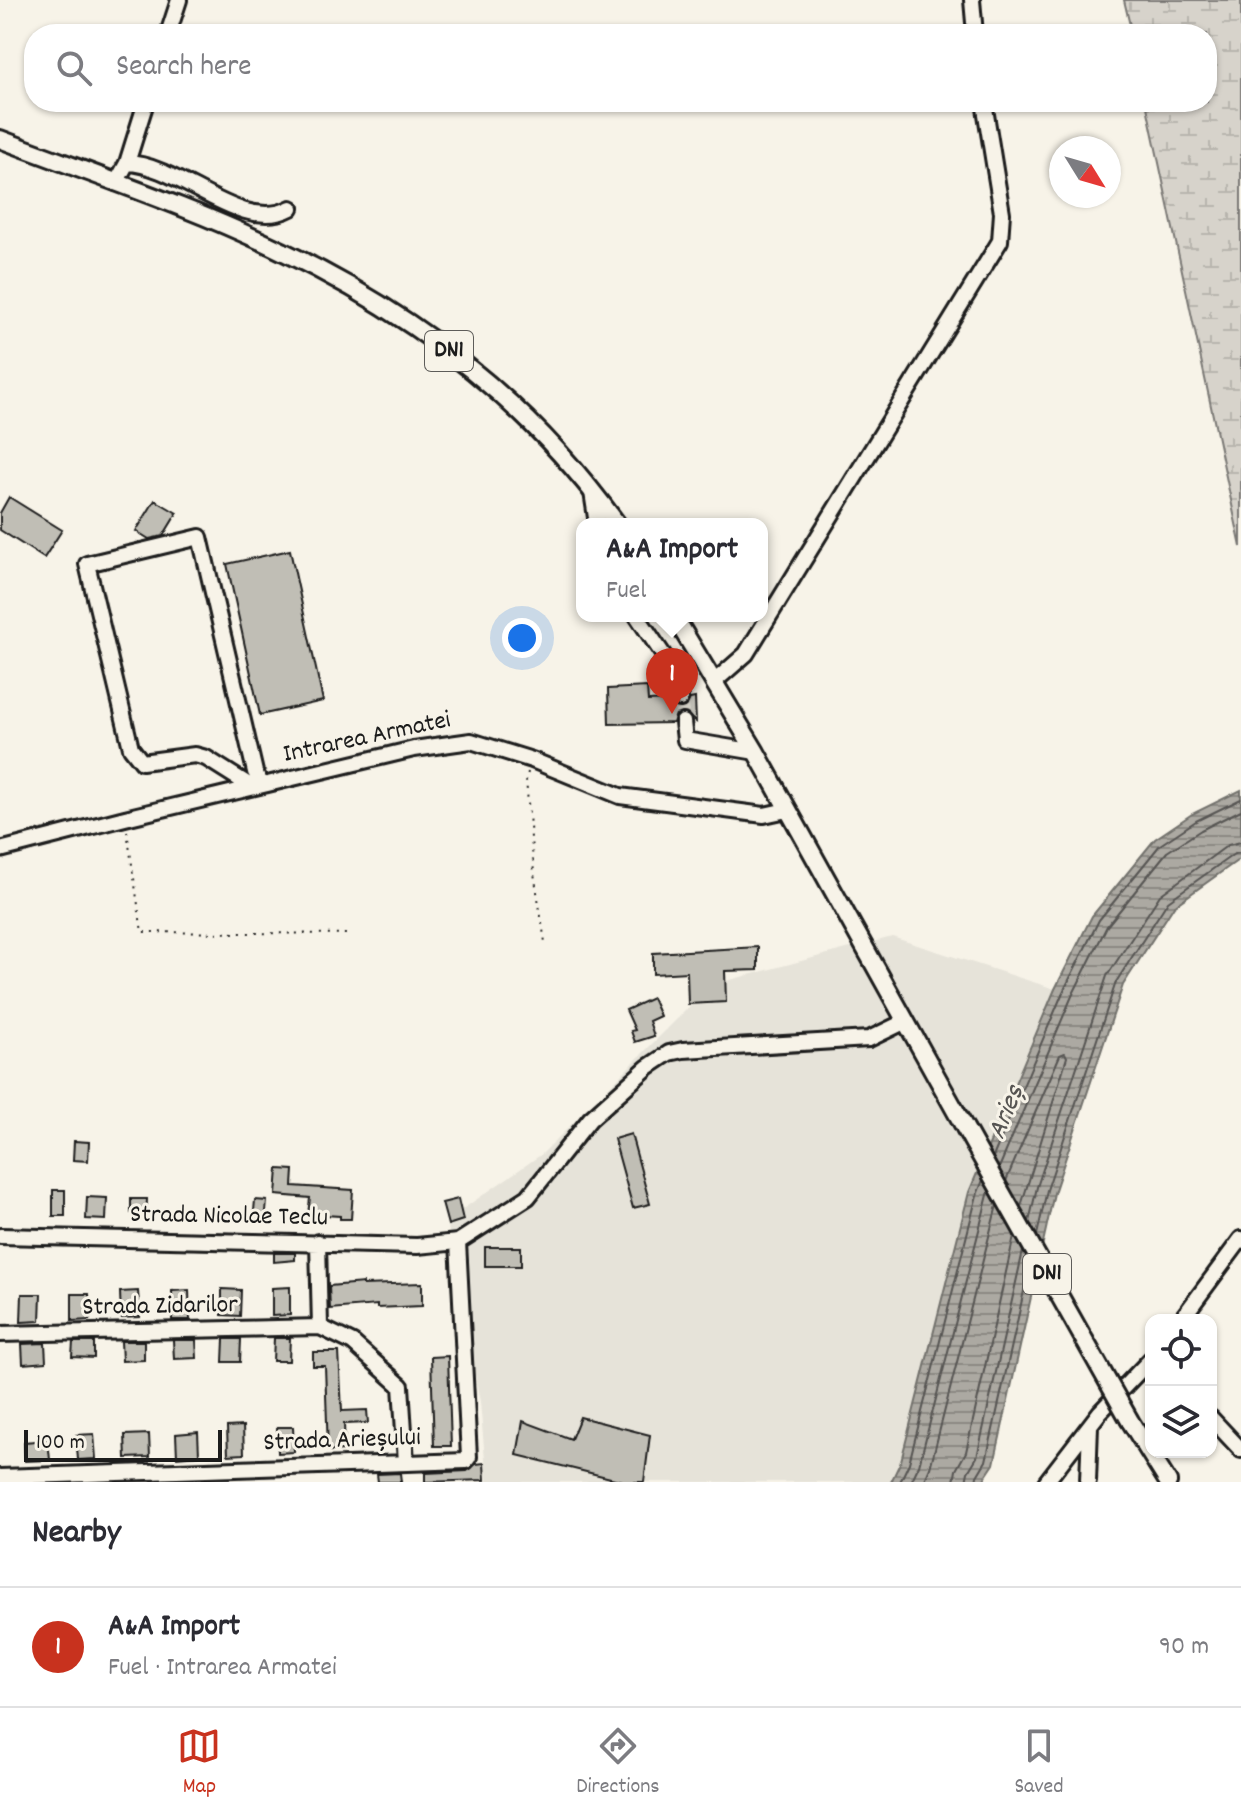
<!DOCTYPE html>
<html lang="en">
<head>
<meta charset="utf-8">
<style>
  :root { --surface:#fff; --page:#f7f7f7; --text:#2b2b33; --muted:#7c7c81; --line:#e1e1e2; --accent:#c8321e }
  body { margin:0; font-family:Dekko,sans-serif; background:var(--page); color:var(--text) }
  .controls { position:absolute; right:24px; bottom:24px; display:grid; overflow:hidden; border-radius:16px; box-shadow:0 2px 6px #0004 }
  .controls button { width:72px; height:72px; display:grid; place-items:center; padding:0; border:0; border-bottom:2px solid var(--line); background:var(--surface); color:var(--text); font:40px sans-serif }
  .compass { position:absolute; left:1049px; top:136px; width:72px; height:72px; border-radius:50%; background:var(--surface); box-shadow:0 2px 6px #0004; rotate:127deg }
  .scale { position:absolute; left:24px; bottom:20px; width:198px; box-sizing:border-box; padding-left:8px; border:4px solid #1c1c1c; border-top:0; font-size:22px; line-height:28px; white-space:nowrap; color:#1c1c1c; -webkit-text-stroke:6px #f7f3e8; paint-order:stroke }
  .you { position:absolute; left:522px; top:638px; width:28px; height:28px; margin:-20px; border:6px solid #fff; border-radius:50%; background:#1a73e8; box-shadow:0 0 0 12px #1a73e833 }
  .badge { display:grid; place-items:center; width:52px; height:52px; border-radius:50%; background:var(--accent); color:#fff; font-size:26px; font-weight:700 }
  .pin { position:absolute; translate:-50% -66px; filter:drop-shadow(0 2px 4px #0008) }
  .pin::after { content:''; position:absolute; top:42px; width:28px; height:24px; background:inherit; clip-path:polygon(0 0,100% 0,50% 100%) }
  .popup { position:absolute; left:576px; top:518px; width:192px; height:104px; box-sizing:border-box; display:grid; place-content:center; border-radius:16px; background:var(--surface); filter:drop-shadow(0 2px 6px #0005); font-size:26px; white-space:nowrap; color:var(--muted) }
  .popup b { font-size:30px; color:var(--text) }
  .popup::after { content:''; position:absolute; left:50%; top:100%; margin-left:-16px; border:16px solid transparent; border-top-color:var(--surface) }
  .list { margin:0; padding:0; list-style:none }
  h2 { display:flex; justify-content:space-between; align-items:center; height:104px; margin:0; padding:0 32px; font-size:34px }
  h2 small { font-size:26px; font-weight:400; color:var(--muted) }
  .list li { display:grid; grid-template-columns:52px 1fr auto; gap:24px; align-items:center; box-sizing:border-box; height:120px; padding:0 32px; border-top:2px solid var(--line) }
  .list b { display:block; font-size:30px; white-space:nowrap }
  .list p { margin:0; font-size:26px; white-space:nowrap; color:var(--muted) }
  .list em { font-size:26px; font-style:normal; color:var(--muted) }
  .icon { flex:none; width:44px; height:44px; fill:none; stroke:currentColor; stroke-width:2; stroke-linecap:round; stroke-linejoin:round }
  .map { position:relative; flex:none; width:1241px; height:1482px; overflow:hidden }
  .search { position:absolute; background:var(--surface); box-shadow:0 2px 6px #0004; left:24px; right:24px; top:24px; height:88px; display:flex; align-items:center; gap:20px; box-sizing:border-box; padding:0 28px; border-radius:32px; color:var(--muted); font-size:30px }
  .sheet { height:224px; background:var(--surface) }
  nav { display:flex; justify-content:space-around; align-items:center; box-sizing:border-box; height:112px; border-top:2px solid var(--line); background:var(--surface); font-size:22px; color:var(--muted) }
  nav a { display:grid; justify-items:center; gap:4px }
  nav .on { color:var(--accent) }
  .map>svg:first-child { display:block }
</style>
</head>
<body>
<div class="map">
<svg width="1241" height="1482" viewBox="0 0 1241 1482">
  <defs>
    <pattern id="wetland-marsh" width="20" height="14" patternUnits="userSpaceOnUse" patternTransform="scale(2)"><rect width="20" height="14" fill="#d7d3cb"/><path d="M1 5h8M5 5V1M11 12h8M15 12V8" fill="none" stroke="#b8b5ae"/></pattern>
    <pattern id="water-rules" width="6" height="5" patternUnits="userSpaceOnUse" patternTransform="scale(2)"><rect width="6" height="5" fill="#aca9a2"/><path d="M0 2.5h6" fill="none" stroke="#8b8983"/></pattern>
  </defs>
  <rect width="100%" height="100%" fill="#f7f3e8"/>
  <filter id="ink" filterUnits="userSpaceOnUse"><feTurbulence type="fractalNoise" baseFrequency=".0125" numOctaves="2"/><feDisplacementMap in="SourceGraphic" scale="16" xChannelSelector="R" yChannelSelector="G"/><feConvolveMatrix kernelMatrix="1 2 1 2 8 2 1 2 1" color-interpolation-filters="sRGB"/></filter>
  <g filter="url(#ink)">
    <path fill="#e6e3d9" d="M892,937L1055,989L969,1192L901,1461L891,1482H487L480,1402L447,1220L542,1154L711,985Z"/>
    <path fill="url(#wetland-marsh)" stroke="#7a7874" stroke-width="2" d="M1124,0H1241V547L1146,102H1207V34H1132Z"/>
    <path fill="url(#water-rules)" stroke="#72716c" stroke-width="2" d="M1241,790V858L1174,906L1123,985L1054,1193L994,1464L982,1482H891L901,1461L969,1192L1055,989L1092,916L1155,839L1192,814Z"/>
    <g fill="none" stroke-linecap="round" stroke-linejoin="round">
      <path stroke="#565452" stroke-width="2" d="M993,1157L1063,992L1099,920L1160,845L1196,821L1241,799
        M999,1168L1072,996L1107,926L1167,852L1201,830L1241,810
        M1006,1181L1060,1055L1065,1053L1067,1057L1021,1206
        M1029,1222L1037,1187L1107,976L1160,895L1228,845L1241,842
        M1037,1235L1047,1190L1116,982L1168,901L1234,854L1241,853
        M900,1482L909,1463L977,1195L983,1180
        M911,1482L919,1465L989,1191
        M924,1482L930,1468L997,1205
        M954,1482L956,1470L966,1452L1014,1236
        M966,1482L968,1472L977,1457L1023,1251
        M976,1482L977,1476L986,1461L1030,1264"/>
    </g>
    <path fill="#c0beb5" stroke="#1c1c1c" stroke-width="2" d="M9,497L62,530L44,558L0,530V513Z
      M155,500L177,513L163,536L149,539L136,531Z
      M290,550L323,701L260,715L227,564Z
      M647,687L648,701L670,700L677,708L685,707L690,699L695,698L696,722L683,712L676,714L673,723L609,724L608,689Z
      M758,947V970L725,971L726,1002L688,1004L687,972L653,974V953Z
      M652,998L660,1016L649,1021L654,1036L635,1042L631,1031L635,1030L626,1010Z
      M631,1134L650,1204L633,1208L614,1139Z
      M74,1141L89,1142L88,1161L73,1160Z
      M278,1169L294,1170L293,1186L353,1190L351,1219H340V1216L308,1214L310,1198L276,1195Z
      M53,1190H65V1216H53Z
      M87,1197L107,1198L106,1220L86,1219Z
      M131,1199H147L146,1220H134V1213H131Z
      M458,1199L463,1220L448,1225L442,1203Z
      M255,1200L267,1201L265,1223L253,1222Z
      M485,1247H521V1266H485Z
      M274,1253H295V1260L274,1262Z
      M363,1283V1285L422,1283V1306L377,1308V1305L330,1309L329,1286Z
      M290,1287V1315L272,1316V1288Z
      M222,1289L241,1290L240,1316L222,1315Z
      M189,1290L190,1320H172V1291Z
      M138,1291L140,1317L121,1318L120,1292Z
      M22,1294H41L40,1321L21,1322Z
      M72,1294H89L90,1320L72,1321Z
      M274,1338H290L289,1361H273Z
      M224,1339H241L240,1362H223Z
      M173,1340H196L197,1358L174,1359Z
      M121,1341H144V1360L122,1361Z
      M73,1342H94V1358L72,1357Z
      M45,1343L46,1362L23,1364L22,1344Z
      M313,1352H339L342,1411L367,1410L368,1423L344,1424L345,1450L328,1451L325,1366H313Z
      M448,1356L451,1446H434L431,1357Z
      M580,1417L650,1435L644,1482H627L517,1455L523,1421L571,1439Z
      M243,1426L244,1454L228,1455L227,1427Z
      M277,1427H293L294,1452L278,1453Z
      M198,1432L199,1455L177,1457L176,1434Z
      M94,1434L96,1459L78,1460L76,1435Z
      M149,1434L150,1457L126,1458L125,1435Z
      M48,1440L50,1460L25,1461L24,1442Z
      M484,1463L485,1480L425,1482V1473L467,1471L476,1464Z
      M400,1473L401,1482H378L377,1474Z"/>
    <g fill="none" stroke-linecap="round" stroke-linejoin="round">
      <path stroke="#d6d3c9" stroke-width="14" stroke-dasharray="14 7" stroke-linecap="butt" d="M680,699L683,722"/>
      <defs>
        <path id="minor" d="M972,0L975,34
          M168,34L179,0
          M127,163C179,164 241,235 291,208
          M116,183L127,163L146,102
          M592,492L597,524
          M637,616L677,675L680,699
          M714,682L746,654L1000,241L1002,213L984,102
          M683,722L685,740L756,752
          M252,787L206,758L195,755L142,762L131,748L87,564L200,537L255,772L262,785
          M0,850L125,818L414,749L471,741L532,760L620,796L764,815L787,810
          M0,1236L417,1246L458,1242L528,1197L590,1119L648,1067L669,1053L683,1050L869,1039L906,1021
          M318,1242L320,1327
          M1181,1320L1241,1239
          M0,1334L320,1327L353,1343L401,1386L406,1462
          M1211,1418L1241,1450
          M0,1477L466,1461L469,1457L458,1242
          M1046,1482L1100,1412L1151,1359
          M1088,1482L1090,1426"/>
        <path id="major" d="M0,139C94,175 192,207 282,251C414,314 531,404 617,524
          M674,616L756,752L965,1128
          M1130,1421L1168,1482"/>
      </defs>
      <use href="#minor" stroke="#1c1c1c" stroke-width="20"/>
      <use href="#major" stroke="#1c1c1c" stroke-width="22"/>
      <path stroke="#1c1c1c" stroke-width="2" stroke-dasharray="2 6" stroke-linecap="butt" d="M528,772L526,780L534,873L545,942
        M127,831L142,932L351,934"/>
      <use href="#minor" stroke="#f7f3e8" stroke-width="14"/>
      <use href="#major" stroke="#f7f3e8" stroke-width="16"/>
      <defs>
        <path id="major-bridge" d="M965,1128L1130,1421"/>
      </defs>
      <use href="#major-bridge" stroke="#1c1c1c" stroke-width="22" stroke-linecap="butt"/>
      <use href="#major-bridge" stroke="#f7f3e8" stroke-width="16"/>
    </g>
  </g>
  <g text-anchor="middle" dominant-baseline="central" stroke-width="6" stroke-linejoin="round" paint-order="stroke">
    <g fill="#f7f3e8" stroke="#5e5c59" stroke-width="2">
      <rect x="425" y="331" width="48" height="40" rx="6"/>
      <rect x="1023" y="1254" width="48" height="40" rx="6"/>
    </g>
    <g font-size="24" font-weight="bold" fill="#1c1c1c">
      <text x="449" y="351">DN1</text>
      <text x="1047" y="1274">DN1</text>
    </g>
    <g font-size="26" fill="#1c1c1c" stroke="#f7f3e8">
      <text transform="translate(367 738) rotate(-12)">Intrarea Armatei</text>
      <text transform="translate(229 1217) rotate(1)">Strada Nicolae Teclu</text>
      <text transform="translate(160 1307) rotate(-1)">Strada Zidarilor</text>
      <text transform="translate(342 1441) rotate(-2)">Strada Arieșului</text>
    </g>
    <g font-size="28" font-style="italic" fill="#565452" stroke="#f7f3e8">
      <text transform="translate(1008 1113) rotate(-68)">Arieș</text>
    </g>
  </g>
</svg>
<div class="controls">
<button><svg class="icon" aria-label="locate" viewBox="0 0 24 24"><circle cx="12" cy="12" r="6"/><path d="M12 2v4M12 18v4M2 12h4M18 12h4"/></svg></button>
<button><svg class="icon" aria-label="layers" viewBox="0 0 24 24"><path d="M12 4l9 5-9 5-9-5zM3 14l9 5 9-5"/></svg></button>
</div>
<svg class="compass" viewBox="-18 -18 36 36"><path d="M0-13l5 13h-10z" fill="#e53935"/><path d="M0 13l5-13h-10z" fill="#7c7c81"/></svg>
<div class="scale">100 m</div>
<div class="you"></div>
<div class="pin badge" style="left:672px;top:714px">1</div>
<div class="popup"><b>A&amp;A Import</b>Fuel</div>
<div class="search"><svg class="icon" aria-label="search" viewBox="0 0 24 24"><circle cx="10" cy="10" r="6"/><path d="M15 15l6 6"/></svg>Search here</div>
</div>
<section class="sheet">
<h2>Nearby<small></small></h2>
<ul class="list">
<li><span class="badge">1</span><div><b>A&amp;A Import</b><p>Fuel · Intrarea Armatei</p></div><em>90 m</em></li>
</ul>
</section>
<nav>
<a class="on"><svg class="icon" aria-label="map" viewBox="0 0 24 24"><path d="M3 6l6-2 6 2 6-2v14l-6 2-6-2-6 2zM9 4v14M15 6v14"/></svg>Map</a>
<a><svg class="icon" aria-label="directions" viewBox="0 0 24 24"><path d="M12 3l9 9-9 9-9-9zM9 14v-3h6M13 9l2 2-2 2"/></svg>Directions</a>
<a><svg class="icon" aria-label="saved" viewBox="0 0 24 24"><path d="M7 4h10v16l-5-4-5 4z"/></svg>Saved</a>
</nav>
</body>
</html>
